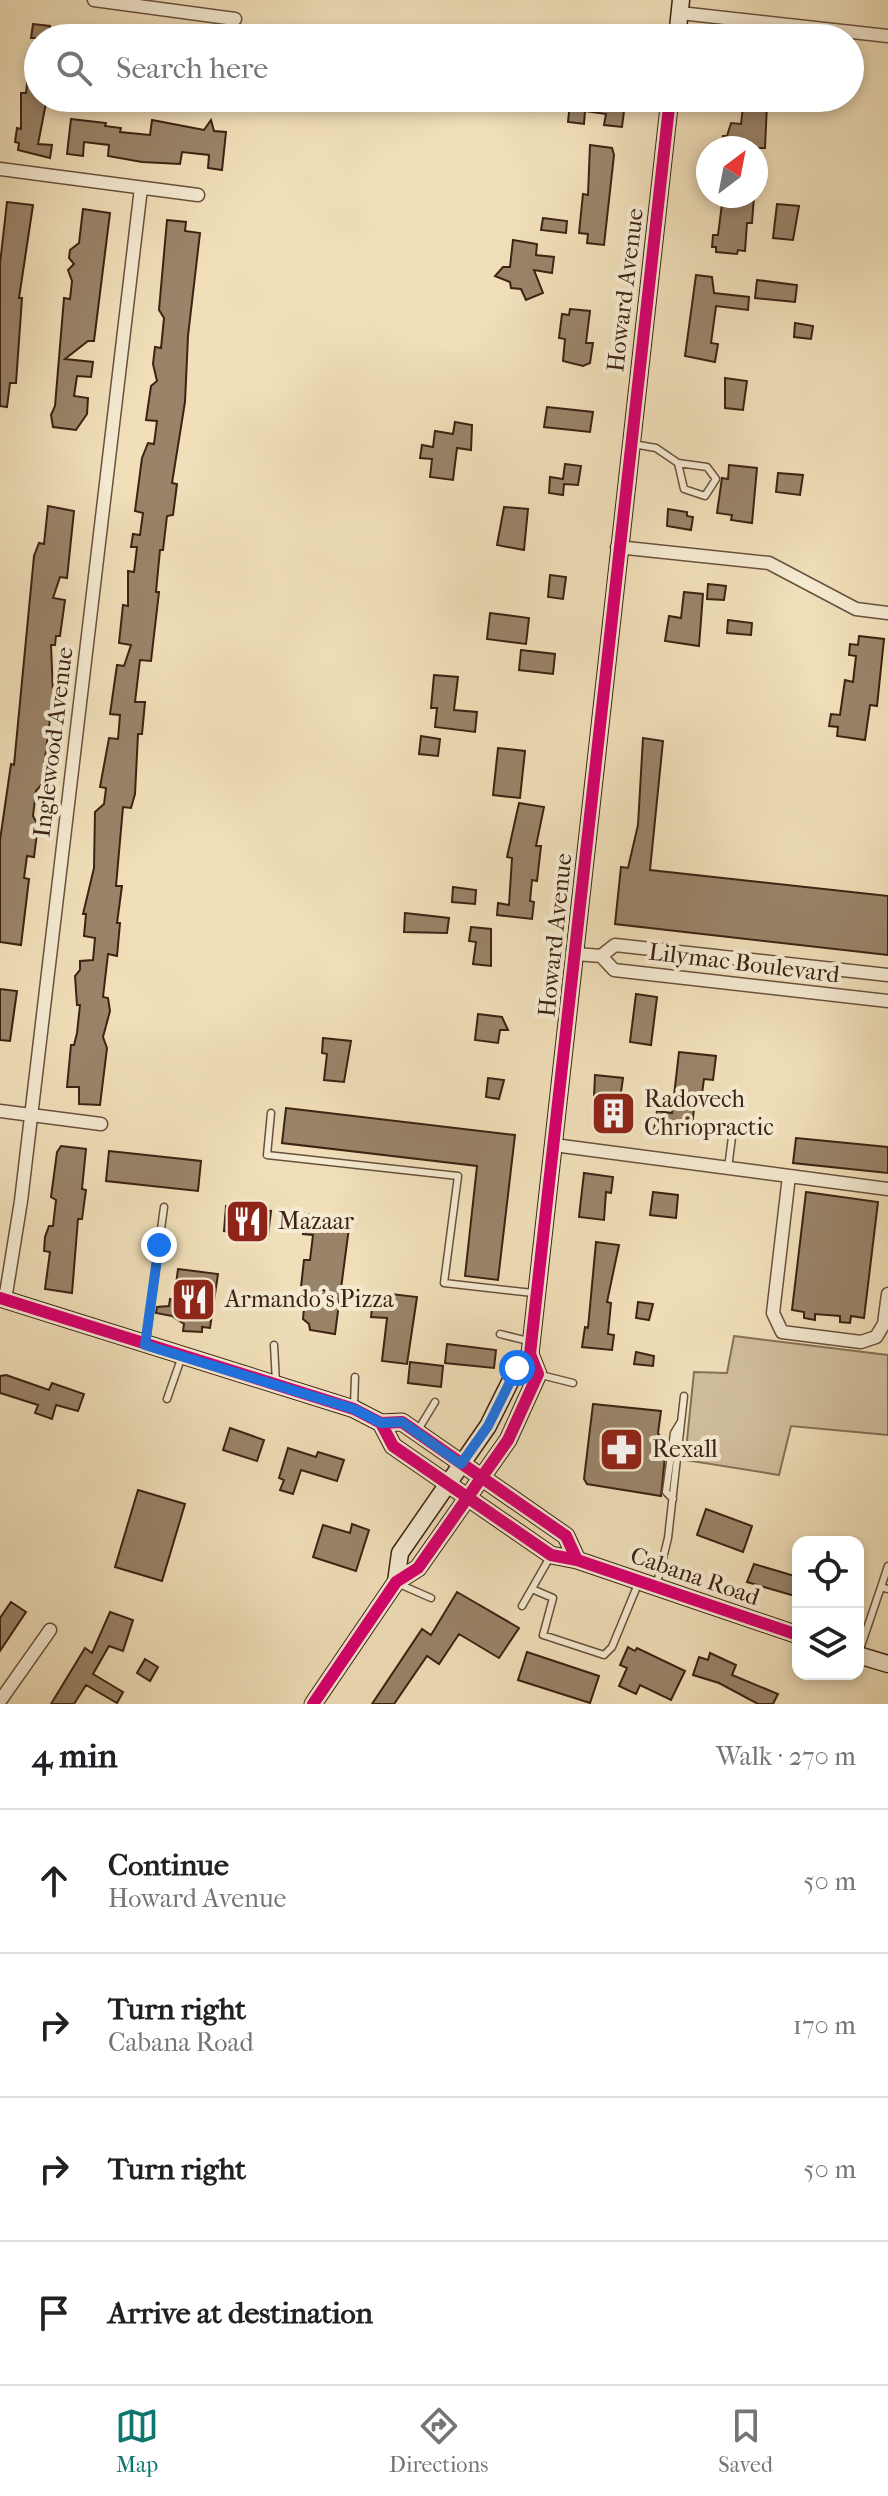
<!DOCTYPE html>
<html lang="en">
<head>
<meta charset="utf-8">
<style>
  :root { --surface:#fff; --page:#f2f2f2; --text:#202124; --muted:#757577; --line:#e0e0e0; --accent:#0f766e }
  body { margin:0; font-family:"IM FELL French Canon",serif; background:var(--page); color:var(--text) }
  .controls { position:absolute; right:24px; bottom:24px; display:grid; overflow:hidden; border-radius:16px; box-shadow:0 4px 12px #0003 }
  .controls button { width:72px; height:72px; display:grid; place-items:center; padding:0; border:0; border-bottom:2px solid var(--line); background:var(--surface); color:var(--text); font:40px sans-serif }
  .compass { position:absolute; left:696px; top:136px; width:72px; height:72px; border-radius:50%; background:var(--surface); box-shadow:0 4px 12px #0003; rotate:32deg }
  .stop { position:absolute; width:24px; height:24px; margin:-18px; border:6px solid #1a73e8; border-radius:50%; background:#fff }
  .stop.end { background:#1a73e8; border-color:#fff; box-shadow:0 2px 8px #0008 }
  .list { margin:0; padding:0; list-style:none }
  h2 { display:flex; justify-content:space-between; align-items:center; height:104px; margin:0; padding:0 32px; font-size:34px }
  h2 small { font-size:26px; font-weight:400; color:var(--muted) }
  .list li { display:grid; grid-template-columns:52px 1fr auto; gap:24px; align-items:center; box-sizing:border-box; height:144px; padding:0 32px; border-top:2px solid var(--line) }
  .list b { display:block; font-size:30px; white-space:nowrap }
  .list p { margin:0; font-size:26px; white-space:nowrap; color:var(--muted) }
  .list em { font-size:26px; font-style:normal; color:var(--muted) }
  .icon { flex:none; width:44px; height:44px; fill:none; stroke:currentColor; stroke-width:2; stroke-linecap:round; stroke-linejoin:round }
  .map { position:relative; flex:none; width:888px; height:1704px; overflow:hidden }
  .search { position:absolute; background:var(--surface); box-shadow:0 4px 12px #0003; left:24px; right:24px; top:24px; height:88px; display:flex; align-items:center; gap:20px; box-sizing:border-box; padding:0 28px; border-radius:44px; color:var(--muted); font-size:30px }
  .sheet { height:680px; background:var(--surface) }
  nav { display:flex; justify-content:space-around; align-items:center; box-sizing:border-box; height:112px; border-top:2px solid var(--line); background:var(--surface); font-size:22px; color:var(--muted) }
  nav a { display:grid; justify-items:center; gap:4px }
  nav .on { color:var(--accent) }
  .map>svg:first-child { display:block }
</style>
</head>
<body>
<div class="map">
<svg width="888" height="1704" viewBox="0 0 888 1704">
  <rect width="100%" height="100%" fill="#f0dfb9"/>
  <filter id="stains"><feTurbulence type="fractalNoise" baseFrequency=".0025" numOctaves="4"/><feColorMatrix values="0 0 0 0 .2 0 0 0 0 .09 0 0 0 0 .02 0 0 0 .5 -.17"/></filter>
  <radialGradient id="worn" r=".72"><stop offset=".6" stop-color="#630" stop-opacity="0"/><stop offset="1" stop-color="#630" stop-opacity=".3"/></radialGradient>
  <path fill="#d1bf9d" stroke="#867058" stroke-width="2" d="M734,1336L888,1355V1435L791,1426L779,1475L685,1460L694,1372L727,1373Z"/>
  <path fill="#9a8469" stroke="#3c2213" stroke-width="2" d="M33,24L50,26L49,38H31Z
    M31,50H38V98H47L38,144L52,145L50,158L18,150L19,143L15,142L17,128L21,129V93H26Z
    M579,98H610L609,102L617,103L616,110L624,111L622,127L604,125L606,114L585,111L584,124L568,122L570,103L579,104Z
    M744,98L763,99L762,104H767L765,148H721L723,136H727L731,123L741,124Z
    M71,119L106,123L105,126L121,128L120,132L150,135L152,120L204,130L211,120L214,131L226,132L222,170L208,168L209,155L182,152L180,164L142,162L108,156L109,145L84,142L83,156L67,154Z
    M590,145L612,148L614,155L604,245L587,243L588,234L579,233L583,194L588,195Z
    M723,196H754L752,223H747L745,251L738,250L737,254L716,252V247H712L713,235H718Z
    M7,202L33,205L19,298H22L16,383H10L7,407L0,406V264Z
    M777,204L799,206L793,240L773,238Z
    M83,209L110,213L94,341H88L65,359L93,362L91,377L77,376L74,396L88,398L87,414L76,430L53,427L51,415L55,406L64,298L70,299L72,281L68,270L74,264L69,258L70,250L79,243Z
    M543,218L567,221L566,233L541,230Z
    M167,220L186,222L185,231L200,233L188,336L185,402L172,483L177,484L173,515L167,516L163,550H160L156,592H159L151,661L140,660L135,702H145L142,734H138L135,794L131,808L123,807L116,886H122L117,923H120L117,956L108,954L103,997L108,998L110,1011L103,1037L107,1048L100,1105L79,1104V1087H67L71,1045H74L77,1033L80,1005H77L75,976L80,970V961L93,960L95,938L84,936L86,914H83L94,868L95,812L104,804L106,788L100,787L109,738L118,739L120,715L110,714L117,665L124,666L131,645L119,643L123,605L128,606V571L134,572L137,547H131L133,534L140,535L143,513L135,511L142,458L148,443L154,444L157,421L146,420L151,386L157,381L153,364L155,347L161,348L164,318L159,310Z
    M513,240L537,244L536,255L554,257L552,273L534,270L543,293L526,300L521,289L511,288L510,282L495,276L503,267H510Z
    M696,275L712,277L714,293L749,297L748,310L716,306L711,343L718,344L715,362L685,356Z
    M757,280L797,285L795,302L755,298Z
    M570,309L590,311L586,343H593L591,356L590,363L583,366L563,361L565,339L559,338L562,314L569,315Z
    M795,323L813,326L811,339L794,337Z
    M725,378L747,381L743,410L725,408Z
    M547,407L593,412L590,432L544,427Z
    M455,422L472,425L471,450L457,448L453,480L430,477L432,459L420,458L422,445L433,447L435,431L453,434Z
    M565,464L581,466L578,485L564,484L563,495L549,493L550,477L563,479Z
    M729,465L757,468L752,523L731,520L732,515L717,513L722,478L728,479Z
    M778,473L803,475L800,495L776,492Z
    M48,506L74,511L67,578L60,577L53,598L65,600L60,636H56L55,645H51L53,694L42,784L36,791L33,816L38,825L34,857L27,856L24,878L29,879L21,945L0,942V840L11,764L14,765L34,556L39,543L44,544Z
    M504,507L528,509L524,550L497,545Z
    M668,509L687,512V516L693,517L691,530L667,526Z
    M550,575L566,577L563,599L548,597Z
    M708,584L726,586L724,600L707,599Z
    M684,592L703,594L699,646L665,641L669,616L681,618Z
    M490,613L529,618L526,644L487,639Z
    M728,620L752,623L751,635L727,633Z
    M859,636L884,639L877,706L870,705L865,740L837,736L838,727L829,726L831,714L840,715L845,680L853,682L856,656L849,655L850,644L858,645Z
    M521,650L555,654L553,674L519,670Z
    M434,675L458,677L454,710L477,712L475,732L435,727L437,708H431Z
    M421,736L440,739L438,756L419,754Z
    M643,738L663,741L650,870L888,896V955L615,924L621,867L628,868L638,825Z
    M498,748L525,751L520,798L493,795Z
    M519,803L544,807L536,846H541L537,881L532,880L530,901L534,902L532,919L497,915L498,903L509,905L512,858L507,857Z
    M453,887L476,890L475,904L452,902Z
    M405,913L449,918L447,933L404,932Z
    M471,927L491,929V966L473,964L476,942L469,941Z
    M0,989L17,991L10,1041L0,1040Z
    M636,994L657,997L651,1045L630,1042Z
    M478,1014L502,1017L508,1030H500L498,1043L475,1040Z
    M323,1038L351,1041L344,1082L324,1080L327,1054L322,1053Z
    M679,1052L716,1056L713,1080L704,1079L701,1101H695L691,1134L654,1130L657,1111L672,1113Z
    M595,1075L623,1078L619,1106L633,1108L631,1123L593,1119Z
    M488,1078L504,1080L499,1099L486,1097Z
    M286,1108L515,1135L498,1280L465,1276L477,1166L282,1143Z
    M796,1138L888,1147V1173L793,1163Z
    M61,1146L86,1149L82,1189L86,1190L82,1219H78L72,1293L45,1289L50,1252L44,1251L45,1237L49,1226H53L56,1200L51,1197L57,1152Z
    M109,1151L201,1161L198,1191L106,1181Z
    M584,1173L613,1177L611,1193L606,1192L604,1220L579,1217Z
    M653,1192L678,1195L676,1218L650,1215Z
    M806,1192L878,1202L864,1318L851,1316L850,1323L840,1322V1316L815,1314V1320L804,1318V1312L792,1310Z
    M226,1206L271,1211L268,1236L224,1231Z
    M305,1214L350,1220L335,1334L310,1330L309,1324L303,1319L305,1297L300,1296L304,1260H310L313,1235L303,1234Z
    M596,1242L619,1245L607,1302L611,1303L608,1334L614,1335L612,1350L582,1347L585,1327L588,1328Z
    M178,1269L218,1274L210,1328L202,1327V1332L183,1331L184,1324L172,1316L156,1313L157,1307L169,1306L170,1299L174,1300Z
    M374,1292L417,1297L407,1364L382,1361L387,1318L371,1317Z
    M638,1302L653,1304L649,1320L636,1318Z
    M447,1344L496,1350L494,1368L445,1363Z
    M636,1352L654,1356L653,1366L634,1364Z
    M410,1362L443,1366L441,1387L408,1383Z
    M6,1375L49,1390L52,1383L84,1394L78,1411L56,1405L52,1419L35,1413L38,1405L0,1393V1376Z
    M593,1404L661,1411L658,1433L666,1446L661,1496L587,1484L584,1479Z
    M230,1428L264,1440L257,1461L223,1450Z
    M288,1448L316,1457L318,1452L344,1460L337,1481L301,1470L293,1494L280,1490L284,1480L279,1478Z
    M138,1490L185,1504L162,1581L115,1567Z
    M706,1509L752,1526L743,1552L697,1535Z
    M352,1524L369,1530L356,1571L313,1557L323,1525L350,1533Z
    M754,1564L798,1577V1597L747,1582Z
    M457,1592L519,1628L499,1658L459,1634L439,1664L427,1656L394,1704H372L422,1629L431,1635Z
    M11,1602L26,1612L0,1651V1618Z
    M110,1612L133,1620L123,1651L109,1646L93,1674L123,1692L117,1703L86,1685L74,1704H51L85,1648L92,1653Z
    M628,1647L635,1651L637,1648L685,1671L671,1700L640,1685L636,1694L619,1686L627,1668L620,1665Z
    M527,1652L599,1676L590,1703L518,1680Z
    M710,1653L736,1665L732,1675L778,1694L773,1704H758L719,1683L693,1675L699,1657L708,1660Z
    M145,1659L158,1667L150,1681L137,1673Z"/>
  <g fill="none" stroke-linecap="round" stroke-linejoin="round">
    <defs>
      <path id="lane" d="M633,444L656,448L678,463L684,489L705,496L716,479L707,467L678,463
        M271,1113L267,1155L458,1176L444,1283L533,1293
        M728,1168L732,1137
        M500,1334L528,1341
        M146,1341L164,1207
        M274,1345L276,1383
        M541,1375L573,1383
        M167,1399L182,1356
        M354,1406L355,1377
        M418,1430L435,1402
        M673,1499L666,1492L674,1433L680,1423
        M657,1583L668,1538L684,1396
        M399,1584L431,1598
        M881,1587L888,1566
        M532,1589L553,1598L543,1635L604,1655L612,1647L638,1584
        M522,1606L550,1557
        M859,1652L881,1587L888,1589"/>
      <path id="street" d="M94,0L235,19
        M680,13L888,36
        M0,169L198,195
        M617,547L769,563L856,609L888,613
        M576,954L601,956L614,970L888,1001
        M601,956L615,945L888,975
        M0,1111L101,1124
        M554,1145L888,1189
        M789,1176L773,1313L782,1332L861,1342L876,1337L884,1324L888,1294
        M5,1300L21,1201L141,188
        M0,1701L50,1630"/>
      <path id="secondary" d="M677,38L681,0
        M0,1298L354,1409L381,1423L402,1422L566,1536L577,1560
        M381,1423L393,1446L551,1555L577,1560L798,1635
        M396,1582L400,1553L488,1426L517,1368L530,1354
        M858,1655L888,1664
        M313,1704L396,1582L418,1568L508,1440L538,1374L530,1354L670,98"/>
    </defs>
    <use href="#lane" stroke="#69513c" stroke-width="9"/>
    <use href="#street" stroke="#69513c" stroke-width="15"/>
    <use href="#secondary" stroke="#3c2213" stroke-width="19"/>
    <use href="#lane" stroke="#f5ead2" stroke-width="6"/>
    <use href="#street" stroke="#f5ead2" stroke-width="12"/>
    <use href="#secondary" stroke="#f5ead2" stroke-width="16"/>
    <defs>
      <path id="cycleway" d="M0,1298L354,1409L381,1423L402,1422L566,1536L577,1560
        M381,1423L393,1446L551,1555L577,1560L798,1635
        M313,1704L396,1582L418,1568L508,1440L538,1374L530,1354L670,98"/>
    </defs>
    <use href="#cycleway" stroke="#f5ead2" stroke-width="17"/>
    <use href="#cycleway" stroke="#d6006c" stroke-width="12"/>
  </g>
  <g fill="none" stroke-linecap="round" stroke-linejoin="round">
    <path stroke="#1a73e8" stroke-width="10" d="M159,1245L145,1345L354,1409L381,1423L402,1422L461,1464L488,1426L517,1368"/>
  </g>
  <defs>
    <symbol id="building-square" viewBox="-11 -11 22 22"><rect x="-9" y="-9" width="18" height="18" rx="4" fill="#8f2418" stroke="#f5ead2"/><path d="M-4-6H4V6H1V3H-1V6H-4ZM-2.5-4.3h1.7v1.8h-1.7ZM.8-4.3h1.7v1.8H.8ZM-2.5-1h1.7V.8h-1.7ZM.8-1h1.7V.8H.8Z" fill="#fff"/></symbol>
    <symbol id="restaurant-square" viewBox="-11 -11 22 22"><rect x="-9" y="-9" width="18" height="18" rx="4" fill="#8f2418" stroke="#f5ead2"/><path d="M-5-6h1v4h1v-4h1v4h1v-4h1v5L-1.5 .5V6h-2V.5L-5-1ZM5-6V6H3V1.5H1.5Q1.5-4 5-6Z" fill="#fff"/></symbol>
    <symbol id="pharmacy-square" viewBox="-11 -11 22 22"><rect x="-9" y="-9" width="18" height="18" rx="4" fill="#8f2418" stroke="#f5ead2"/><path d="M-2-6h4v4h4v4h-4v4h-4v-4h-4v-4h4Z" fill="#fff"/></symbol>
  </defs>
  <g fill-rule="evenodd">
    <use href="#building-square" x="588" y="1088" width="51" height="51"/>
    <use href="#restaurant-square" x="222" y="1196" width="51" height="51"/>
    <use href="#restaurant-square" x="168" y="1274" width="51" height="51"/>
    <use href="#pharmacy-square" x="596" y="1424" width="51" height="51"/>
  </g>
  <g text-anchor="middle" dominant-baseline="central" stroke-width="8" stroke-linejoin="round" paint-order="stroke">
    <g font-size="24" fill="#3c2213" stroke="#f5ead2">
      <text transform="translate(625 290) rotate(-83)">Howard Avenue</text>
      <text transform="translate(53 742) rotate(-83)">Inglewood Avenue</text>
      <text transform="translate(555 935) rotate(-84)">Howard Avenue</text>
      <text transform="translate(744 963) rotate(7)">Lilymac Boulevard</text>
      <text transform="translate(695 1576) rotate(19)">Cabana Road</text>
    </g>
    <g font-size="24" fill="#3c2213" stroke="#f5ead2" text-anchor="start">
      <text x="644" y="1099">Radovech<tspan x="644" dy="28">Chriopractic</tspan></text>
      <text x="278" y="1221">Mazaar</text>
      <text x="225" y="1299">Armando's Pizza</text>
      <text x="652" y="1449">Rexall</text>
    </g>
  </g>
  <rect width="100%" height="100%" filter="url(#stains)"/>
  <rect width="100%" height="100%" fill="url(#worn)"/>
</svg>
<div class="controls">
<button><svg class="icon" aria-label="locate" viewBox="0 0 24 24"><circle cx="12" cy="12" r="6"/><path d="M12 2v4M12 18v4M2 12h4M18 12h4"/></svg></button>
<button><svg class="icon" aria-label="layers" viewBox="0 0 24 24"><path d="M12 4l9 5-9 5-9-5zM3 14l9 5 9-5"/></svg></button>
</div>
<svg class="compass" viewBox="-18 -18 36 36"><path d="M0-13l5 13h-10z" fill="#e53935"/><path d="M0 13l5-13h-10z" fill="#757577"/></svg>
<div class="stop" style="left:517px;top:1368px"></div>
<div class="stop end" style="left:159px;top:1245px"></div>
<div class="search"><svg class="icon" aria-label="search" viewBox="0 0 24 24"><circle cx="10" cy="10" r="6"/><path d="M15 15l6 6"/></svg>Search here</div>
</div>
<section class="sheet">
<h2>4 min<small>Walk · 270 m</small></h2>
<ul class="list">
<li><svg class="icon" aria-label="ahead" viewBox="0 0 24 24"><path d="M12 20V5M6 11l6-6 6 6"/></svg><div><b>Continue</b><p>Howard Avenue</p></div><em>50 m</em></li>
<li><svg class="icon" aria-label="right" viewBox="0 0 24 24"><path d="M7 20v-9h11M14 6l5 5-5 5"/></svg><div><b>Turn right</b><p>Cabana Road</p></div><em>170 m</em></li>
<li><svg class="icon" aria-label="right" viewBox="0 0 24 24"><path d="M7 20v-9h11M14 6l5 5-5 5"/></svg><div><b>Turn right</b></div><em>50 m</em></li>
<li><svg class="icon" aria-label="arrive" viewBox="0 0 24 24"><path d="M6 21V4h12l-3 4 3 4H6"/></svg><div><b>Arrive at destination</b></div></li>
</ul>
</section>
<nav>
<a class="on"><svg class="icon" aria-label="map" viewBox="0 0 24 24"><path d="M3 6l6-2 6 2 6-2v14l-6 2-6-2-6 2zM9 4v14M15 6v14"/></svg>Map</a>
<a><svg class="icon" aria-label="directions" viewBox="0 0 24 24"><path d="M12 3l9 9-9 9-9-9zM9 14v-3h6M13 9l2 2-2 2"/></svg>Directions</a>
<a><svg class="icon" aria-label="saved" viewBox="0 0 24 24"><path d="M7 4h10v16l-5-4-5 4z"/></svg>Saved</a>
</nav>
</body>
</html>
